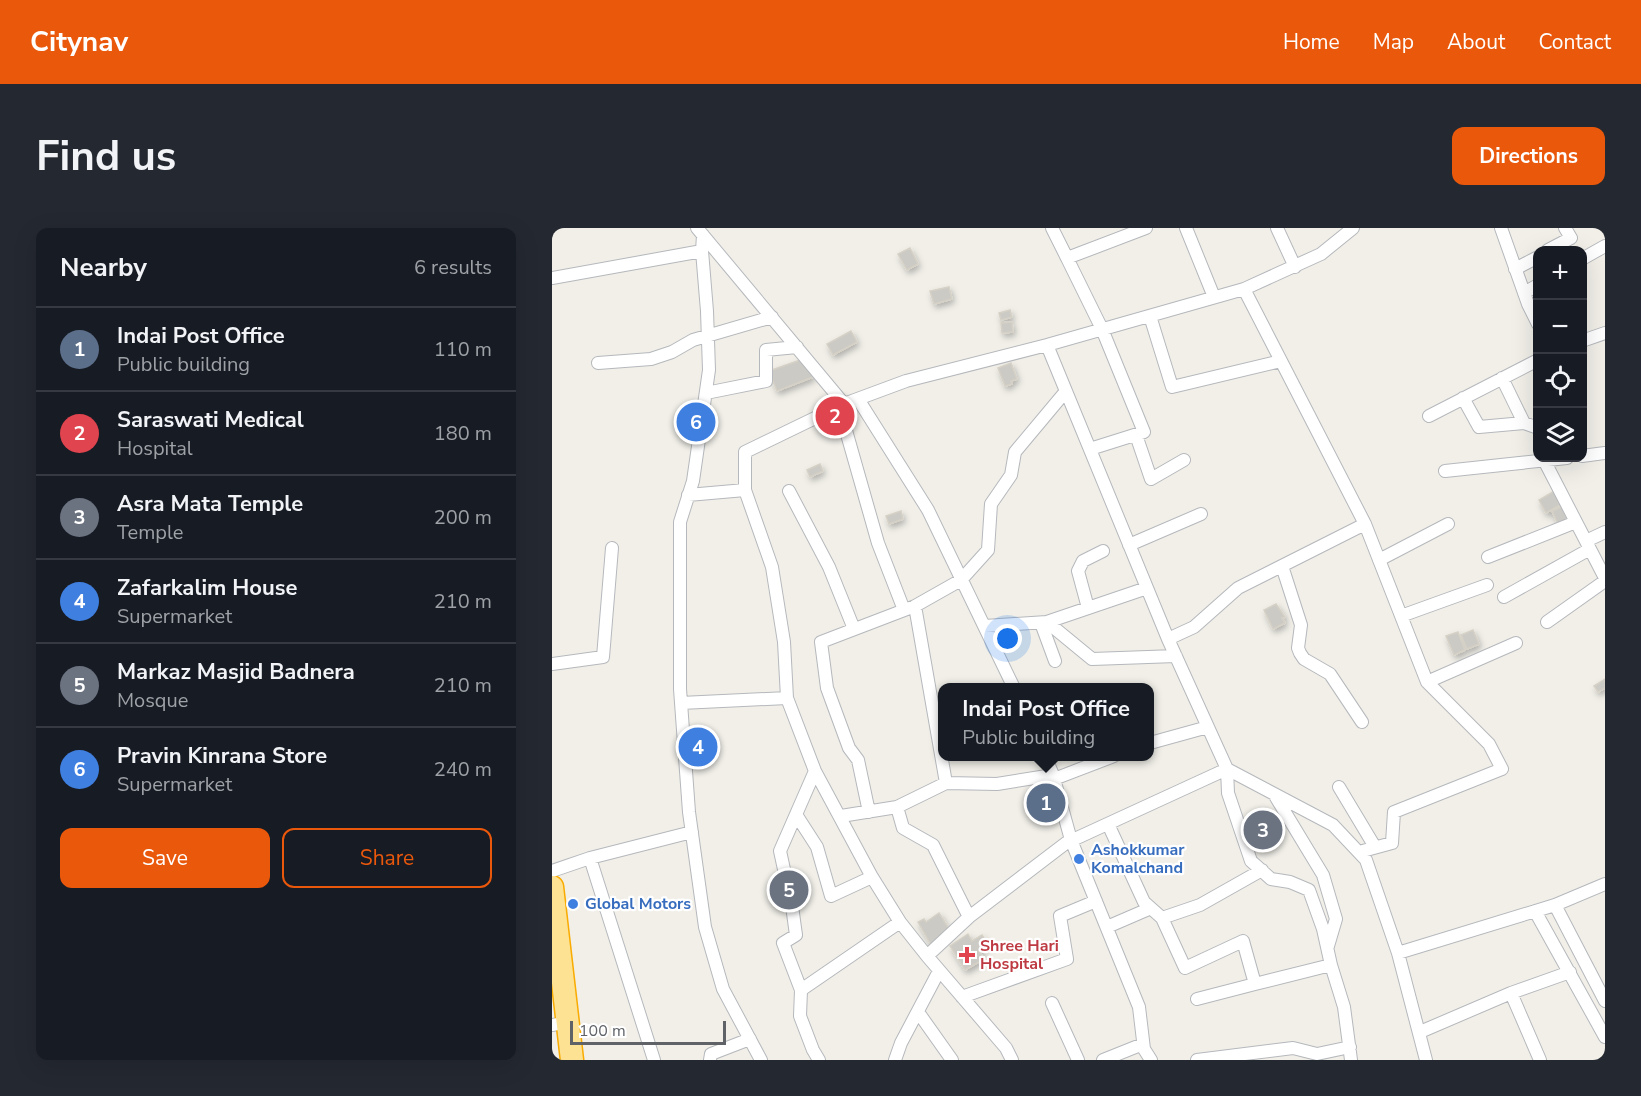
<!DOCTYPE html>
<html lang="en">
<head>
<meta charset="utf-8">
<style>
  :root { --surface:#171b24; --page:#242831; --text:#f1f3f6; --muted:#9ea1a6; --line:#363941; --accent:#ea580c }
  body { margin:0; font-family:"Nunito Sans",sans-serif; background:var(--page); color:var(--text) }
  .controls { position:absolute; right:18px; top:18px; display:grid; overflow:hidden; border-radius:12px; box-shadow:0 6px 24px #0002 }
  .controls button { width:54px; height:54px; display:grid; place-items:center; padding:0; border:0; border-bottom:2px solid var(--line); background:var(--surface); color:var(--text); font:30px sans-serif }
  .scale { position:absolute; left:18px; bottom:15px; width:156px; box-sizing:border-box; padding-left:6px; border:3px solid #5f6368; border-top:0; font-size:16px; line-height:21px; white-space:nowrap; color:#5f6368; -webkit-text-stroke:4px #fff; paint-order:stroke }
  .you { position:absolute; left:456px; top:411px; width:21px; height:21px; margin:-15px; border:4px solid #fff; border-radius:50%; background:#1a73e8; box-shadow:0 0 0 9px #1a73e833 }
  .badge { display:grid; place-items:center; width:39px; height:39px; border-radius:50%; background:var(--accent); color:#fff; font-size:20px; font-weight:700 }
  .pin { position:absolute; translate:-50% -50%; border:3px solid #fff; box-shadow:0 2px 6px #0006 }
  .popup { position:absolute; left:386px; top:455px; width:216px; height:78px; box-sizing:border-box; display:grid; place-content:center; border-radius:12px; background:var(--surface); filter:drop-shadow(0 2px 4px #0005); font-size:20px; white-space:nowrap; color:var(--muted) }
  .popup b { font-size:22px; color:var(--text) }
  .popup::after { content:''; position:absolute; left:50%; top:100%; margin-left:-12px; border:12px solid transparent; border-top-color:var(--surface) }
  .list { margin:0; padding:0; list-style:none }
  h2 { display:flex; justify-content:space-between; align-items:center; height:78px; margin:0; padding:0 24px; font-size:26px }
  h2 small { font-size:20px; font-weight:400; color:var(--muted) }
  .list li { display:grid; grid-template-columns:39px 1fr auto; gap:18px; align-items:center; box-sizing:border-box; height:84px; padding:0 24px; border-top:2px solid var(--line) }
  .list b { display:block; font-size:22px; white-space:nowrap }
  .list p { margin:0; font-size:20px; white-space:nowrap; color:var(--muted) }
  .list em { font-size:20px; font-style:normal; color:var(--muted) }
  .actions { display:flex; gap:12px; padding:18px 24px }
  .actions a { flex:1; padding:14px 0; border:2px solid var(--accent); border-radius:12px; text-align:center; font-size:21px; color:var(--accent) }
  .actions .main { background:var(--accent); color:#fff }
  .icon { flex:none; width:33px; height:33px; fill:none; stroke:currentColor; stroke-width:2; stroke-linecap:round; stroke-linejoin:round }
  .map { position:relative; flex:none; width:1053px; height:832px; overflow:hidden; border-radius:12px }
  header { display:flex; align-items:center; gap:36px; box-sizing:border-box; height:84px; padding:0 30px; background:var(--accent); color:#fff }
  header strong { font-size:28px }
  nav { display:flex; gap:33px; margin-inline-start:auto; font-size:21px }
  .intro { display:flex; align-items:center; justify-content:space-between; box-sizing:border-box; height:144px; padding:0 36px }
  h1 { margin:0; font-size:42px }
  .button { padding:15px 27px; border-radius:12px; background:var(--accent); color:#fff; font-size:21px; font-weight:700 }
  main { display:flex; gap:36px; padding:0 36px }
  aside { flex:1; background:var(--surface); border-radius:12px; box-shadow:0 6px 24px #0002 }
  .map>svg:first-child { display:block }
</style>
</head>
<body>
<header>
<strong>Citynav</strong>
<nav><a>Home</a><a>Map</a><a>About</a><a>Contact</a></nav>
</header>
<div class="intro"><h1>Find us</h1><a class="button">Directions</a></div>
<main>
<aside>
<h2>Nearby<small>6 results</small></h2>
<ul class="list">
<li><span class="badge" style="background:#5c6f8a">1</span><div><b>Indai Post Office</b><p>Public building</p></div><em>110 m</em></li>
<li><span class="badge" style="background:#e0444e">2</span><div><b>Saraswati Medical</b><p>Hospital</p></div><em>180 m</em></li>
<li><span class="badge" style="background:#6b7280">3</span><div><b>Asra Mata Temple</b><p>Temple</p></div><em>200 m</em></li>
<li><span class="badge" style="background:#3f7fe0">4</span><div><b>Zafarkalim House</b><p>Supermarket</p></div><em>210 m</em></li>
<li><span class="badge" style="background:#6b7280">5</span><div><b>Markaz Masjid Badnera</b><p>Mosque</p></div><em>210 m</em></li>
<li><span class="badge" style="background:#3f7fe0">6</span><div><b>Pravin Kinrana Store</b><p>Supermarket</p></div><em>240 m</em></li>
</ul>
<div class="actions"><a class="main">Save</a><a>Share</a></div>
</aside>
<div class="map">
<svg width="1053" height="832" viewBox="0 0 1053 832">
  <defs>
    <filter id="shadow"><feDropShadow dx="2" dy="3.5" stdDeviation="3" flood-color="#0004"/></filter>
  </defs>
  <rect width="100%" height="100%" fill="#f1efe8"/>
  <path fill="#cccac5" stroke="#d6d1c6" stroke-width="1.5" filter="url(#shadow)" d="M358,20L366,36L355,42L346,26Z
    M397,59L400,71L382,76L378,63Z
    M458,82L460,89L449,92L447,85Z
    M460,94L461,104L450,105L449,95Z
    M299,103L305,114L281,127L275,116Z
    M251,131L254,140L258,139L261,149L225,163L217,143Z
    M459,135L465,151L459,153L460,156L453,158L446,140Z
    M268,236L271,243L258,249L255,242Z
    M1004,262L1009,272L1006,274L1008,277L994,285L987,272Z
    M1011,278L1017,290L1006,296L1000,283Z
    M349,283L351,291L337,296L334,288Z
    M724,376L733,389L730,390L733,395L721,401L712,382Z
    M921,402L927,416L915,421L909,407Z
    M906,404L913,422L902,427L894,408Z
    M1053,451V460L1046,464L1042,458Z
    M387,685L399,704L379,717L366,694L372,691L374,694Z
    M416,706L420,713L430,707L437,717L427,723L432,731L413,742L398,718Z"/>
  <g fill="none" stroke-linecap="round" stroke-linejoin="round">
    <defs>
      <path id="street" d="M145,0L292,176L193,224V262L220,339L232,414L235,470L263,543L320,649L348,694L375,728L454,820L460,832
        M500,0L515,30L594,0
        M634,0L662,69
        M725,0L743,39
        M949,0L976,76L986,96
        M151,7L150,23L155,83L157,142L141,253L128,294V461L137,584L153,699L171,761L209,832
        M996,22L1019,10L1013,0
        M515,30L550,101L592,204L538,221
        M1030,31L1053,18
        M963,41L986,29
        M0,50L150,23
        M692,61L813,296L875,454L937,516L950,541L842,584L840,615L807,624
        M972,65L986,57
        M598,88L620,159L729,133
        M1030,113L1053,105
        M495,117L616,411L675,541L781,597L814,632L846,725L874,832
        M46,135L99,131L120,124L141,112L220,89
        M950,150L972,195
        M154,165L214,153V122L245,119
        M911,170L927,199L972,195L986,200
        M306,171L376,282L462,460
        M292,176L354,153L495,117L692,61L769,26L801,0
        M287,178L326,315L352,382
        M877,188L986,132
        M584,207L599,251L632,232
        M1030,228L1053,225
        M992,232L1053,350
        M893,243L1015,230
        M237,263L277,339L302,401
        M136,267L193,262
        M1034,313L1053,304
        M577,317L649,286
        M936,329L1024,294
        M827,332L896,296
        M730,338L749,397L746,420L748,425L752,431L778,446L810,494
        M952,369L1038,321
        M536,380L526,343L531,333L551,323
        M849,388L935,357
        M495,394L595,360
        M995,394L1053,353
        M489,395L503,433
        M433,398L495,394L540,431L624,428
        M616,411L642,399L686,360L813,296
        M0,436L51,429L60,320
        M875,454L964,415
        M129,475L235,470
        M598,515L656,499
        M493,528L501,547L519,612L587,779L592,821L599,832
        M263,543L228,623L240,678L244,707L231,715L249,762L248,788L261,822L267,832
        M502,551L562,528
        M394,555L445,556L501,547
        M787,559L823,619
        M722,566L771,647L784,691L776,718
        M345,579L394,555L363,378
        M317,584L306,532L297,520L275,460L269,414L363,378L409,352L436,322L439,276L459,247L463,224L514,163
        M245,588L265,619L279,668L320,649
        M289,588L345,579L351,600L381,617L417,689
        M556,596L592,674L610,690L633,740L691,713L703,756L779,737
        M38,630L102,832
        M0,643L38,630L140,604
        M1003,677L1053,773
        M983,683L1053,809
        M610,690L648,677L710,642
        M555,699L599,680
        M846,725L1003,677L1053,656
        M375,728L417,689L514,615L675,541L676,565L699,633L719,651L738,654L757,662L771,701L779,737L792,779L799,832
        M249,762L348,694
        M959,765L988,832
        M410,769L515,731L508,688L544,673
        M645,771L703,756
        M500,775L526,832
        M366,784L400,832
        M0,797L16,794
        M868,804L959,765L1018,744
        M158,832L159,826L198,811
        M343,832L349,815L387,743
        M551,832L591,816
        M645,832L741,820L765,826L798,819"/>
      <path id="highway" d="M0,659L20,832"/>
    </defs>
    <use href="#street" stroke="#b5b8bc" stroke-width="14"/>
    <use href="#highway" stroke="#f9ab00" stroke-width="25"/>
    <use href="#street" stroke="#fff" stroke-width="12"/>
    <use href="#highway" stroke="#fde293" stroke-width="22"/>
  </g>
  <g fill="#3f7fe0" stroke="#fff" stroke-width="2">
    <circle cx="527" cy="631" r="6"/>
    <circle cx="21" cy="676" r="6"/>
  </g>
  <path fill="#e0444e" stroke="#fff" stroke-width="2" d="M412 718h6v6h6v6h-6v6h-6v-6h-6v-6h6z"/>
  <g text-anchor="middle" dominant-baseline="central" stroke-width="4.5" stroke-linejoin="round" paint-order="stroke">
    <g font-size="16" font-weight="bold" fill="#366cbe" stroke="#fff" text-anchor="start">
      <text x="539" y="622">Ashokkumar<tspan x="539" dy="18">Komalchand</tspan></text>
      <text x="33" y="676">Global Motors</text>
    </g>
    <g font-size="16" font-weight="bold" fill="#be3a42" stroke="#fff" text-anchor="start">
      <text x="428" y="718">Shree Hari<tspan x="428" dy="18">Hospital</tspan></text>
    </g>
  </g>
</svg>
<div class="controls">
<button>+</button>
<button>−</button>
<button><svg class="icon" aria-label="locate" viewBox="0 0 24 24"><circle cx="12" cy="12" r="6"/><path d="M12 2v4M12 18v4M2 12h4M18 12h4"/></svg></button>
<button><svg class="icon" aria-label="layers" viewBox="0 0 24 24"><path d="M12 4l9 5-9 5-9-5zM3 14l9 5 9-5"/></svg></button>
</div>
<div class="scale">100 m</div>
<div class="you"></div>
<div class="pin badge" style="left:494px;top:575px;background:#5c6f8a">1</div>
<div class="popup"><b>Indai Post Office</b>Public building</div>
<div class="pin badge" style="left:283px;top:188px;background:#e0444e">2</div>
<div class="pin badge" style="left:711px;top:602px;background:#6b7280">3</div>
<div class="pin badge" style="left:146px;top:519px;background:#3f7fe0">4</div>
<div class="pin badge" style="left:237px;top:662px;background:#6b7280">5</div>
<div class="pin badge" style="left:144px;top:194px;background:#3f7fe0">6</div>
</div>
</main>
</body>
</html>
